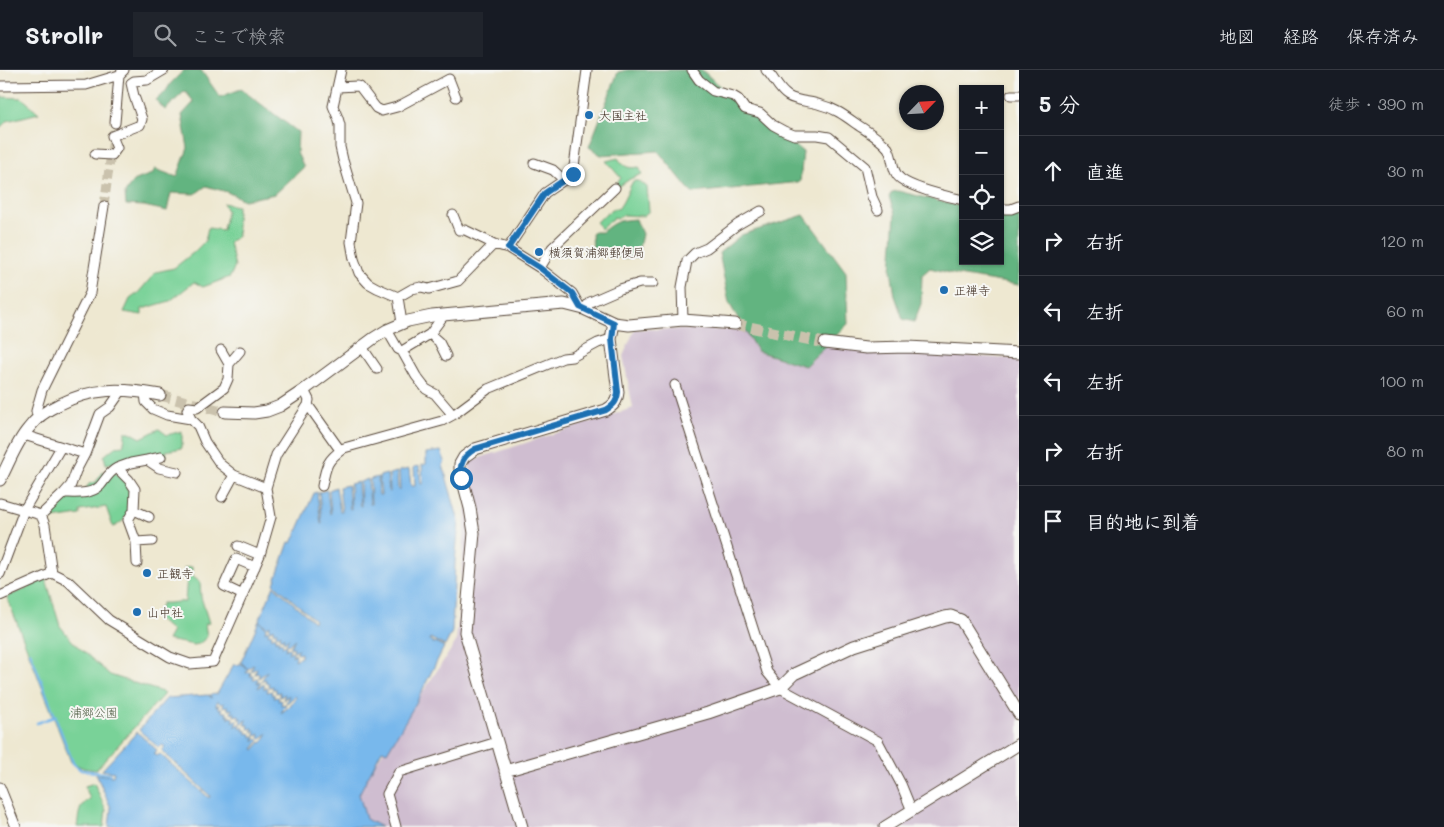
<!DOCTYPE html>
<html lang="ja">
<head>
<meta charset="utf-8">
<style>
  :root { --surface:#171b24; --page:#20242c; --text:#f1f3f6; --muted:#9ea1a6; --line:#363941 }
  body { margin:0; font-family:Mali,"Klee One",sans-serif; background:var(--page); color:var(--text) }
  .controls { position:absolute; right:15px; top:15px; display:grid; overflow:hidden; border-radius:0px; box-shadow:0 1px 4px #0004 }
  .controls button { width:45px; height:45px; display:grid; place-items:center; padding:0; border:0; border-bottom:1px solid var(--line); background:var(--surface); color:var(--text); font:25px sans-serif }
  .compass { position:absolute; left:899px; top:15px; width:45px; height:45px; border-radius:50%; background:var(--surface); box-shadow:0 1px 4px #0004; rotate:65deg }
  .stop { position:absolute; width:15px; height:15px; margin:-11px; border:4px solid #1f6fb2; border-radius:50%; background:#fff }
  .stop.end { background:#1f6fb2; border-color:#fff; box-shadow:0 1px 5px #0008 }
  .list { margin:0; padding:0; list-style:none }
  h2 { display:flex; justify-content:space-between; align-items:center; height:65px; margin:0; padding:0 20px; font-size:21px }
  h2 small { font-size:16px; font-weight:400; color:var(--muted) }
  .list li { display:grid; grid-template-columns:32px 1fr auto; gap:15px; align-items:center; box-sizing:border-box; height:70px; padding:0 20px; border-top:1px solid var(--line) }
  .list b { display:block; font-size:19px; white-space:nowrap }
  .list em { font-size:16px; font-style:normal; color:var(--muted) }
  .icon { flex:none; width:28px; height:28px; fill:none; stroke:currentColor; stroke-width:2; stroke-linecap:round; stroke-linejoin:round }
  .map { position:relative; flex:none; width:1019px; height:757px; overflow:hidden }
  header { display:flex; align-items:center; gap:30px; box-sizing:border-box; height:70px; padding:0 25px; background:var(--surface); border-bottom:1px solid var(--line) }
  header strong { font-size:24px }
  nav { display:flex; gap:28px; margin-inline-start:auto; font-size:18px }
  .search { width:350px; height:45px; background:var(--page); display:flex; align-items:center; gap:12px; box-sizing:border-box; padding:0 18px; border-radius:0px; color:var(--muted); font-size:19px }
  main { display:flex }
  aside { flex:1; background:var(--surface) }
  .map>svg:first-child { display:block }
</style>
</head>
<body>
<header>
<strong>Strollr</strong>
<div class="search"><svg class="icon" aria-label="search" viewBox="0 0 24 24"><circle cx="10" cy="10" r="6"/><path d="M15 15l6 6"/></svg>ここで検索</div>
<nav><a>地図</a><a>経路</a><a>保存済み</a></nav>
</header>
<main>
<div class="map">
<svg width="1019" height="757" viewBox="0 0 1019 757">
  <rect width="100%" height="100%" fill="#f6f6f2"/>
  <filter id="ink" filterUnits="userSpaceOnUse"><feTurbulence type="fractalNoise" baseFrequency=".02" numOctaves="2"/><feDisplacementMap in="SourceGraphic" scale="10" xChannelSelector="R" yChannelSelector="G"/><feConvolveMatrix kernelMatrix="1 2 1 2 8 2 1 2 1" color-interpolation-filters="sRGB"/></filter>
  <filter id="wash" filterUnits="userSpaceOnUse"><feTurbulence type="fractalNoise" baseFrequency=".0096" numOctaves="4" result="noise"/><feDisplacementMap in="SourceGraphic" scale="20" xChannelSelector="R" yChannelSelector="G"/><feGaussianBlur stdDeviation="1.12" result="paint"/><feColorMatrix in="noise" values="0 0 0 0 0 0 0 0 0 0 0 0 0 0 0 0 0 1.4 0 .05"/><feComposite in="paint" operator="in"/></filter>
  <g filter="url(#wash)">
    <rect width="100%" height="100%" fill="#eee8d1"/>
    <path fill="#cfbdd0" d="M635,259L741,260L843,279L1019,289V757H333L456,572L470,391L633,338L623,286Z"/>
    <path fill="#79d298" stroke="#5a7e5b" d="M1,27L22,28L39,43L7,51L0,58Z
      M618,88C624,97 628,99 639,97L642,104L630,109L618,117L616,114L621,108L606,91Z
      M633,111H639L647,117L649,141L643,146L623,145L617,148L614,147L601,159L596,152L614,138L618,139C624,132 628,120 633,111Z
      M223,133L237,136V157L238,166L229,172L235,196L230,207L203,217L194,212L170,231L142,239V245L124,242L130,229L138,223L156,202L174,198L193,183L205,171L208,158L223,160L227,141Z
      M159,359L167,365L182,361V378L166,381L167,386L149,387V383L121,392L106,394L104,386L115,377L123,376L125,368V362H130L141,368Z
      M103,401L106,404L116,403L127,414V418L133,426C132,440 126,452 113,457L106,437L80,441V445L46,450L45,446L66,426L80,425L84,429L91,425L86,418L90,413L96,412Z
      M192,497V506L200,512L201,527L209,553L205,554L207,567L199,574L194,575L167,570L172,561L155,547L162,533C170,534 177,531 185,532L187,506L184,498Z
      M46,509L60,556L74,573L110,605L165,623L96,700L83,698L71,692L7,527Z
      M94,713L106,740L104,757H77C79,745 78,735 90,729L85,716Z"/>
    <path fill="#62b480" stroke="#4e6f4f" d="M184,0H201L220,27L241,19L298,62L297,83L304,97L275,124L244,130L227,122L206,116L195,124L171,123L167,141L144,136L126,135L125,123L133,111L152,104L155,99L177,107L188,78L182,45L194,32L185,21L165,40L156,30L166,21L171,13Z
      M628,0H702L727,23L803,82L800,112L692,123L658,81L601,85L589,77L618,2Z
      M898,121L963,137V191H1000V143L1019,145V215L958,205L930,198L922,205L921,234L914,252L903,249L895,226L891,200L895,144L889,127L892,122Z
      M804,145L846,202L848,254L805,296L757,281L729,233L719,183L741,165Z
      M636,149L642,164L637,187L624,188L593,184L592,162H602C615,151 619,150 636,149Z"/>
    <path fill="#78b8ec" stroke="#5a7185" fill-rule="evenodd" d="M441,381L445,391L443,395L459,452L455,492L452,562L445,576L430,568V570L434,572L433,574L435,572L444,577L416,633L387,682L382,680L359,724L366,749L381,757H109L111,738L96,704L113,706L114,702L102,700L137,662L157,680L154,684L157,686L160,684L209,728L210,726L162,681L165,677L162,675L159,678L139,660L167,628L208,625L212,628L209,625L217,624L234,594L239,595L240,593L248,599L246,603L250,602L251,603L250,606H254L253,610L257,608L258,609L257,613L260,611L261,612L258,618L264,614V619L267,617L268,618L267,622L272,621L271,625L274,624V628L278,627L279,628L278,631L281,630L282,631L281,635L286,634L281,643L290,636L296,627L295,626L287,633L286,632L289,625L283,630L285,624L280,627V622L276,623V619H272L273,616L269,617L268,616L269,613H265L266,609L262,611V610L267,601L259,608V603L255,604L257,598L251,601L254,594L248,599L241,592L259,551L266,558L265,562L268,560L269,561L268,565L271,563L272,565L271,568L275,566L276,567L275,571L278,569L279,570L278,574L281,572L283,574L282,577L285,575L286,577L285,580L288,578L290,579L288,583L292,581L293,583L292,586L295,584L296,586L295,590L301,587V583L298,584L297,583L298,579L294,581L293,580L294,577L291,578L290,577L295,569L288,575L286,574L289,568L284,572L283,571L284,567L281,569L280,568L281,564L278,566L276,565L277,561L274,563L273,562L274,558L271,560L269,559L270,555L267,557L259,551L274,516L314,552L315,550L274,514L289,472L292,473L314,423L317,422L321,454H322L319,422L327,420L330,444L331,443L329,420L336,417L340,441H342L339,417L348,415L350,439H351L350,414L358,412L360,436H361L360,412L368,409L370,434H371L370,409L378,407L379,425H381L379,406L387,404L389,422H390L389,404L397,402L398,420H400L399,401L409,399L411,416H415L414,397L419,396L421,414H423L422,395L426,394V383ZM217,631L221,634L224,633L223,637L228,636V640L232,639L231,643L232,644L235,642L234,646L239,645V650L242,648L241,652L242,653L247,650L245,655H249L248,658L249,659L253,658L252,661L253,662L256,661L255,665L256,666L260,664L259,668L260,669L268,663L262,673L261,672L254,680L253,679L259,671L257,669L254,671L255,667L254,666L251,667V664L250,663L247,664V660L243,661L244,658L243,657L240,658L241,654H239L235,657L237,651L236,650L233,652V648L232,647L229,648V644L226,646L227,642H222V638L219,639V635L216,636Z"/>
    <g fill="none" stroke-linecap="round" stroke-linejoin="round">
      <path stroke="#78b8ec" stroke-width="2.5" d="M30,582L73,693L81,700L110,704
        M37,653L56,646"/>
    </g>
  </g>
  <g filter="url(#ink)">
    <g fill="none" stroke-linecap="round" stroke-linejoin="round">
      <path stroke="#cac2ad" stroke-width="9" stroke-dasharray="9 4.5" stroke-linecap="butt" d="M104,136L115,53"/>
      <path stroke="#cac2ad" stroke-width="11" stroke-dasharray="11 5.5" stroke-linecap="butt" d="M735,254L825,273
        M160,325L225,342"/>
      <defs>
        <path id="minor" d="M341,0L333,36L338,48L340,55V77L343,90L356,133L351,172L354,189L359,203L368,213L377,218L398,227
          M692,0L699,10L713,21L733,26L738,29L745,39L760,43L773,55L784,61L794,65H817L829,67L865,97L872,127L878,140
          M766,0C774,7 778,20 788,26C798,32 811,31 821,35C834,38 844,45 855,53C865,60 880,68 888,78C894,88 891,102 901,109C914,119 946,126 963,130
          M0,16L86,15L119,5L124,0
          M338,17L357,16L360,17L376,38L382,41L397,37L449,9L456,27
          M1011,25H1019
          M115,53L119,5
          M95,84L112,85L117,78L112,66L140,55L142,49L134,26L131,13L134,11L147,10L164,0
          M534,93L553,100L564,110
          M1000,139H1011L1019,136
          M453,145L459,160H465L494,174L508,178L540,198L572,223L580,237
          M508,178L545,123L573,104L587,0
          M540,198L552,178L615,118
          M584,239L590,232L620,219L640,213H653
          M683,250L682,217L687,191L695,183L707,178L737,155L761,141
          M402,253L398,227L412,219L421,217L429,219L458,211L494,174
          M387,260L398,279L402,281L416,306L426,319L435,324L453,345
          M430,264L439,272L446,286
          M362,277L377,299
          M221,280L229,294
          M402,281L430,264L444,245
          M675,315L767,602L780,618L878,671L901,714L912,741
          M145,322L146,332L153,339L167,345L191,349L198,356L205,372L220,394L234,405L266,418
          M308,335L340,380
          M38,349L36,341L42,320L90,223L104,136
          M191,349L187,340L189,337L197,338L224,318L228,309L229,294L240,281
          M24,365L85,384L76,401L71,415L64,423L41,445
          M85,384L100,344L110,337L122,320
          M147,390L161,387
          M117,398L131,393L147,390L159,398L177,402
          M322,416C326,395 327,390 344,378L442,351L453,345L488,319L563,288L572,287L598,273L611,269
          M64,423C76,423 90,425 100,416C106,409 109,402 117,398L129,410L135,419L134,440L128,450L136,472L137,493
          M222,427L234,405
          M0,433L41,445L45,455L52,503
          M134,440L149,447
          M136,472L152,471
          M238,476L260,485
          M0,504L24,440L61,377
          M243,525L224,516L236,489L255,497
          M0,526L52,503L68,511L109,550L170,587L190,594L213,592L260,485L271,447L266,418L276,385L308,335L309,330L304,320
          M0,717L16,757
          M396,757L387,724L399,702L497,672"/>
        <path id="tertiary" d="M825,273L866,278L908,277L1019,283
          M225,342L254,343L267,341L280,336L304,320L374,268L387,260L408,251L432,246L564,234L584,239L614,253L629,255L683,250L735,254
          M0,410C9,393 16,373 28,359C36,348 47,340 58,335C93,317 122,318 160,325
          M505,701L708,643L780,618L794,604L854,576L945,547L951,546L961,550L1019,644
          M522,757L465,562L474,463L470,438L460,400V394L464,387L475,379L606,340C614,335 617,332 618,322L611,269L614,253
          M885,757L1019,674"/>
      </defs>
      <use href="#minor" stroke="#564639" stroke-width="11"/>
      <use href="#tertiary" stroke="#564639" stroke-width="13"/>
      <use href="#minor" stroke="#fff" stroke-width="9"/>
      <use href="#tertiary" stroke="#fff" stroke-width="11"/>
    </g>
  </g>
  <g fill="none" stroke-linecap="round" stroke-linejoin="round" filter="url(#ink)">
    <path stroke="#1f6fb2" stroke-width="6" d="M461,408C459,394 463,386 475,379L606,340C614,335 617,332 618,322L612,269L614,253L580,237L572,223L540,198L508,178L545,123L573,104"/>
  </g>
  <g fill="#1f6fb2" stroke="#f6f6f2" stroke-width="2">
    <circle cx="589" cy="45" r="5"/>
    <circle cx="539" cy="182" r="5"/>
    <circle cx="944" cy="220" r="5"/>
    <circle cx="147" cy="503" r="5"/>
    <circle cx="137" cy="542" r="5"/>
  </g>
  <g text-anchor="middle" dominant-baseline="central" stroke-width="4" stroke-linejoin="round" paint-order="stroke">
    <g font-size="12" fill="#3b2a1e" stroke="#f6f6f2" text-anchor="start">
      <text x="599" y="45">大国主社</text>
      <text x="549" y="182">横須賀浦郷郵便局</text>
      <text x="954" y="220">正禅寺</text>
      <text x="157" y="503">正観寺</text>
      <text x="147" y="542">山中社</text>
    </g>
    <g font-size="12" fill="#4e5c43" stroke="#f6f6f2">
      <text x="94" y="642">浦郷公園</text>
    </g>
  </g>
</svg>
<div class="controls">
<button>+</button>
<button>−</button>
<button><svg class="icon" aria-label="locate" viewBox="0 0 24 24"><circle cx="12" cy="12" r="6"/><path d="M12 2v4M12 18v4M2 12h4M18 12h4"/></svg></button>
<button><svg class="icon" aria-label="layers" viewBox="0 0 24 24"><path d="M12 4l9 5-9 5-9-5zM3 14l9 5 9-5"/></svg></button>
</div>
<svg class="compass" viewBox="-18 -18 36 36"><path d="M0-13l5 13h-10z" fill="#e53935"/><path d="M0 13l5-13h-10z" fill="#9ea1a6"/></svg>
<div class="stop" style="left:461px;top:408px"></div>
<div class="stop end" style="left:573px;top:104px"></div>
</div>
<aside>
<h2>5 分<small>徒歩 · 390 m</small></h2>
<ul class="list">
<li><svg class="icon" aria-label="ahead" viewBox="0 0 24 24"><path d="M12 20V5M6 11l6-6 6 6"/></svg><div><b>直進</b></div><em>30 m</em></li>
<li><svg class="icon" aria-label="right" viewBox="0 0 24 24"><path d="M7 20v-9h11M14 6l5 5-5 5"/></svg><div><b>右折</b></div><em>120 m</em></li>
<li><svg class="icon" aria-label="left" viewBox="0 0 24 24"><path d="M17 20v-9H6M10 6l-5 5 5 5"/></svg><div><b>左折</b></div><em>60 m</em></li>
<li><svg class="icon" aria-label="left" viewBox="0 0 24 24"><path d="M17 20v-9H6M10 6l-5 5 5 5"/></svg><div><b>左折</b></div><em>100 m</em></li>
<li><svg class="icon" aria-label="right" viewBox="0 0 24 24"><path d="M7 20v-9h11M14 6l5 5-5 5"/></svg><div><b>右折</b></div><em>80 m</em></li>
<li><svg class="icon" aria-label="arrive" viewBox="0 0 24 24"><path d="M6 21V4h12l-3 4 3 4H6"/></svg><div><b>目的地に到着</b></div></li>
</ul>
</aside>
</main>
</body>
</html>
